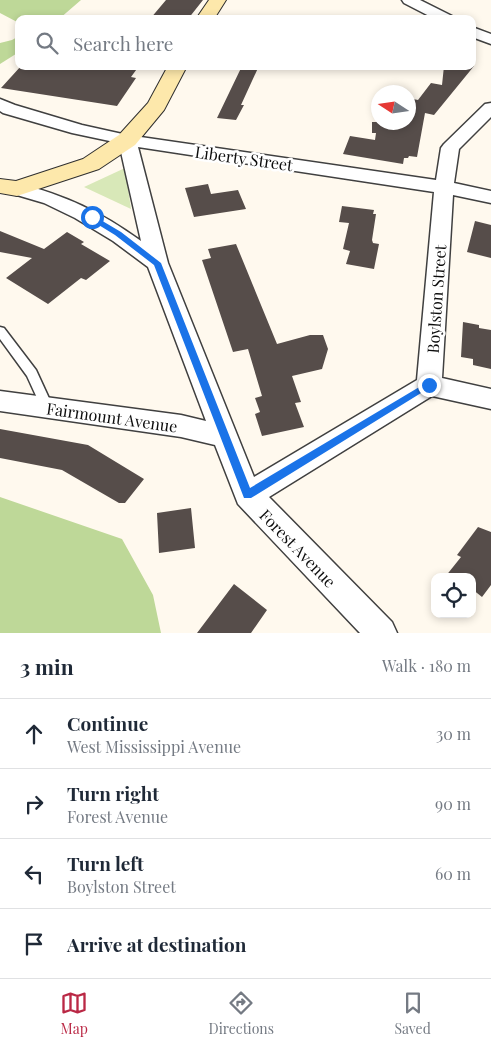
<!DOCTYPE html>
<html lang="en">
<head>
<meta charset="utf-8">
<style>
  :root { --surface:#fff; --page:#f6f6f7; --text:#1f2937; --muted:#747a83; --line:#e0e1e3; --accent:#ba2845 }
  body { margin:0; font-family:"Playfair Display",serif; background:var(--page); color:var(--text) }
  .controls { position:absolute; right:15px; bottom:15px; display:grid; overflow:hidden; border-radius:10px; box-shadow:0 2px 8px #0003 }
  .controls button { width:45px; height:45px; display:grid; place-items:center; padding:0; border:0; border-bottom:1px solid var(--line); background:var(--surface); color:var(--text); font:25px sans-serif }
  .compass { position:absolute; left:371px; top:85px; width:45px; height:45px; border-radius:50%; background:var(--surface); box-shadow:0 2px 8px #0003; rotate:282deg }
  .stop { position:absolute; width:15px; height:15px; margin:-11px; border:4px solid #1a73e8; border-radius:50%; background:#fff }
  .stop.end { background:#1a73e8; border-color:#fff; box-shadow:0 1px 5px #0008 }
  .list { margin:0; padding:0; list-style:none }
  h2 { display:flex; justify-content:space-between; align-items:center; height:65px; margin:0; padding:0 20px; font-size:21px }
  h2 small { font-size:16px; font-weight:400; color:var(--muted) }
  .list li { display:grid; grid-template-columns:32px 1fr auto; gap:15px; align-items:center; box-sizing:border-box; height:70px; padding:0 20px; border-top:1px solid var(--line) }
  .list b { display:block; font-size:19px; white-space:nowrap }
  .list p { margin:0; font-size:16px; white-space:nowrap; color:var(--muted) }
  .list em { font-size:16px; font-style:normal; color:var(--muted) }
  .icon { flex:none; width:28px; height:28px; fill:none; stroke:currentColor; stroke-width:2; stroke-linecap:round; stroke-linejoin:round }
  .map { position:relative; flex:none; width:491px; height:633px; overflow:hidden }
  .search { position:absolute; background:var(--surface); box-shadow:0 2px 8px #0003; left:15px; right:15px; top:15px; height:55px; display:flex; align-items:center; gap:12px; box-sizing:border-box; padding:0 18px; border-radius:10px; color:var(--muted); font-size:19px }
  .sheet { height:345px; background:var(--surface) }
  nav { display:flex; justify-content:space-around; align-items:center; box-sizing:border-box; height:70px; border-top:1px solid var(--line); background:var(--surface); font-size:14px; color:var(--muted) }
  nav a { display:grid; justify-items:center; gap:2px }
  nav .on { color:var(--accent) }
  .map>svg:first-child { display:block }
</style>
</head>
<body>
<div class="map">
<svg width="491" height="633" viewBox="0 0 491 633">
  <rect width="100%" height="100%" fill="#fff9ee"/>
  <path fill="#d8e8b8" d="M125,168L131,209L84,187Z"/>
  <path fill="#bed898" d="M0,0H81L59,19H19V23L0,13Z
    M19,36V52L0,64V43L12,40Z
    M0,497L122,539L153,595L161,633H0Z"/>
  <path fill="#564d4a" d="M166,0H203L188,19H150Z
    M21,66H139L131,77L136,78L117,106L1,88Z
    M242,66L258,68L241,105H244L236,120L217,118Z
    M444,66H474L434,115L425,113L417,157L409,156L408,158H404L403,164L343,154L350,136L375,140L376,133H372V122H408V98L418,100L431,83L442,85Z
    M208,184L211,194L238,190L246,209L194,217L185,188Z
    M342,206L374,210L373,214H376L372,240L373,243L379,244L374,269L346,264L350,251L343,249L349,223L339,222Z
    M475,221L491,225V258L467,252Z
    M0,231L44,249L67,232L84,242L81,244L110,261L86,280L81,278L48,304L6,278L32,258L0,252Z
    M236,244L277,344L310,335H323L328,349L322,369L292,376L301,402L295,403L304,427L262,436L255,414L260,412L255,398L262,396L248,349L233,352L202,260L211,258L208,249Z
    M463,322L479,325V328L491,330V369L473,365V359L461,357Z
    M0,429L88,445L144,479L125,503H119L62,470L0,458Z
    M191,508L195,548L159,553L157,513Z
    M478,527L491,532V585L482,597L472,589V577H445L461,557L457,555Z
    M234,584L267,610L251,633H197Z"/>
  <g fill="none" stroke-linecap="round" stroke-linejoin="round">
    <defs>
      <path id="lane" d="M0,327L4,328L36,370L53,407L51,411L47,412L43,411L27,376L0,339Z"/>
      <path id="street" d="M402,0H420L452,16L454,19H435L404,3Z
        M472,27L491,34V44L472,37Z
        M0,99L15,105L82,125L127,135L436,180L441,148L444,144L485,104L491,103V117L459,149L454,183L491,191V203L453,195L442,378L491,389V409L432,396L269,497L392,622L397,633H360L238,504L215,445L181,437L0,411V391L181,415L206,421L148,267L113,241L75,218L44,203L10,193L7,189L10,185L17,183C67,196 99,211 141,241L119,143L72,133L3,113L0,111ZM138,147L434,192L417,380L254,477L168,263Z"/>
      <path id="secondary" d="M209,0H226L214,19H196Z
        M168,66H187L164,110L135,145L99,169L17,196L0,193V179L16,181L83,159L119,135L148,103Z"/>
    </defs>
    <use href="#lane" stroke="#404040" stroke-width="3"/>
    <use href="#street" stroke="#404040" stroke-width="3"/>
    <use href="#secondary" stroke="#2f2f2f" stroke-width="2"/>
    <use href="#lane" fill="#fff" fill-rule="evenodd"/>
    <use href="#street" fill="#fff" fill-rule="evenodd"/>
    <use href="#secondary" fill="#fde8ab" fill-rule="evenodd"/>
  </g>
  <path fill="#1a73e8" d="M89,216H94L121,232L161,263L250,488L426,383L429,382L434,385L251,498H244L154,265L115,235L89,219Z"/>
  <g text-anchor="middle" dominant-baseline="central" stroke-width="5" stroke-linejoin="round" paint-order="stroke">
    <g font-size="16" fill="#0d0d0d" stroke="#fff">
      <text transform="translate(244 158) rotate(8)">Liberty Street</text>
      <text transform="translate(436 299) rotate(-86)">Boylston Street</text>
      <text transform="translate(112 417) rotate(8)">Fairmount Avenue</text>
      <text transform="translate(298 548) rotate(46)">Forest Avenue</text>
    </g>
  </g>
</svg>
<div class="controls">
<button><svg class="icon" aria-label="locate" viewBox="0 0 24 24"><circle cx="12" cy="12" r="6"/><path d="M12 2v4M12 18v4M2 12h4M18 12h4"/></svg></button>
</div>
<svg class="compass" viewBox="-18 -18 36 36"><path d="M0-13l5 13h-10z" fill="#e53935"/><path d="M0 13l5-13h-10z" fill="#747a83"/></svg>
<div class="stop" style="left:92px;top:217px"></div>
<div class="stop end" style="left:429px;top:385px"></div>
<div class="search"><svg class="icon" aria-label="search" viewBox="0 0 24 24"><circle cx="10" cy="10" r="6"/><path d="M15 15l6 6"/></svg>Search here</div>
</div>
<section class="sheet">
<h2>3 min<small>Walk · 180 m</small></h2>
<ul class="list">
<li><svg class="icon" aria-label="ahead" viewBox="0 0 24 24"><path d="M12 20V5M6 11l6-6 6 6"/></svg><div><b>Continue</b><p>West Mississippi Avenue</p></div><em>30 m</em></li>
<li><svg class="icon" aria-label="right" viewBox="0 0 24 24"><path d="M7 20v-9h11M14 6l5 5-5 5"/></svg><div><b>Turn right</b><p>Forest Avenue</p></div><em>90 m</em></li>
<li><svg class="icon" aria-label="left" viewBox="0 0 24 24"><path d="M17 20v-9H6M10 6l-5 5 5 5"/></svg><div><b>Turn left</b><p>Boylston Street</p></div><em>60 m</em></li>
<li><svg class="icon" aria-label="arrive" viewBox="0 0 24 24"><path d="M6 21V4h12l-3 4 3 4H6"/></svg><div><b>Arrive at destination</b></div></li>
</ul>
</section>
<nav>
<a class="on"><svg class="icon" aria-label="map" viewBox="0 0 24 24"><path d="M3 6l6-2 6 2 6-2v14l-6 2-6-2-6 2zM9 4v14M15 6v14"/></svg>Map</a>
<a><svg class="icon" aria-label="directions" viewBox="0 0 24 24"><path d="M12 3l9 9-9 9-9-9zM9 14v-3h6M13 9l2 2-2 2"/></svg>Directions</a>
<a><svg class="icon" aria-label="saved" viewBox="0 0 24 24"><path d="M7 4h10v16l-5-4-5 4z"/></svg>Saved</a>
</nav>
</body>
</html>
